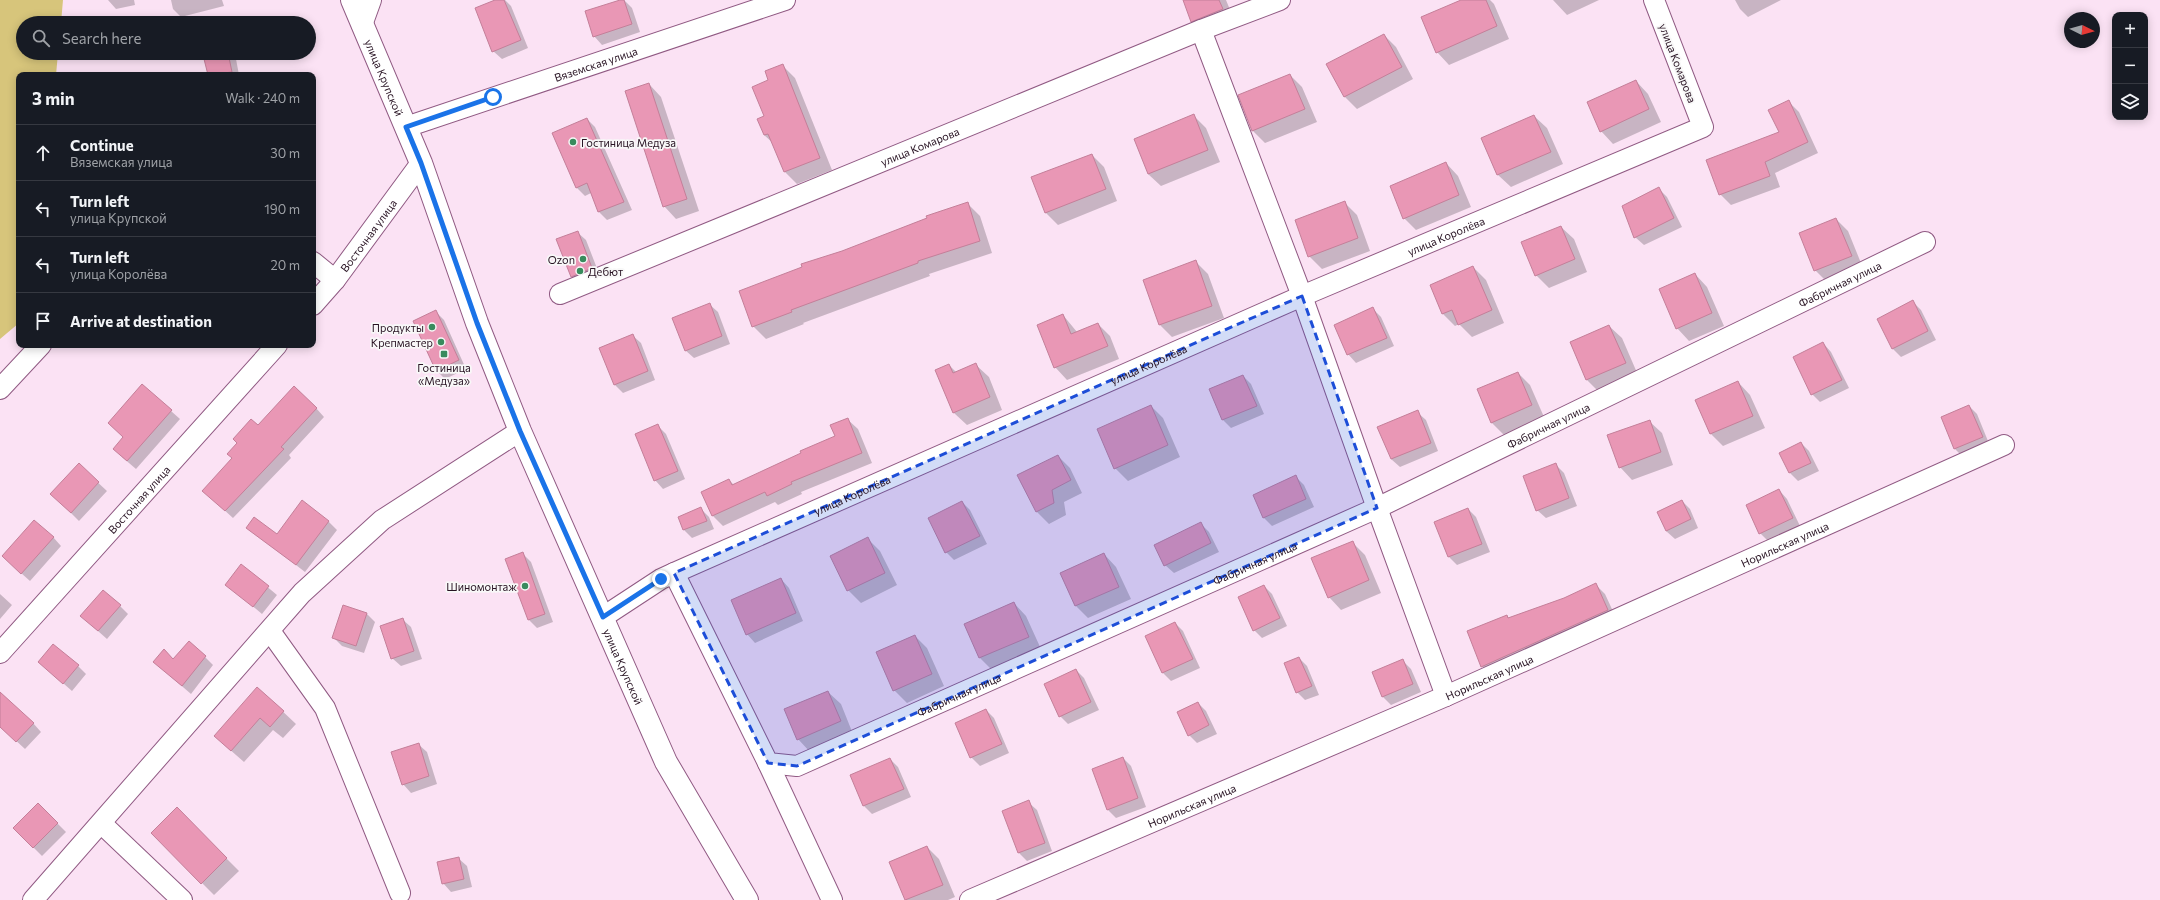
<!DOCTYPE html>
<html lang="en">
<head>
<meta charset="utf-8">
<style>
  :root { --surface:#171b24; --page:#242831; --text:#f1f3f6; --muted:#9ea1a6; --line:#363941 }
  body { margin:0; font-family:Commissioner,sans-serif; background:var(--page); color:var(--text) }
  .controls { position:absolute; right:12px; top:12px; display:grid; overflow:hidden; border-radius:8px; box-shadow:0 2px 10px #0003 }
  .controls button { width:36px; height:36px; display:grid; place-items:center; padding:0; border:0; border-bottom:1px solid var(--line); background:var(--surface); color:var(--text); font:20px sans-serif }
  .compass { position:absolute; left:2064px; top:12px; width:36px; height:36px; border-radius:50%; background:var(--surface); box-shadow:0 2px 10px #0003; rotate:95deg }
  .stop { position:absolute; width:12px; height:12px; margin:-9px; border:3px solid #1a73e8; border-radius:50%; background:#fff }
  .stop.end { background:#1a73e8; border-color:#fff; box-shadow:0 1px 4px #0008 }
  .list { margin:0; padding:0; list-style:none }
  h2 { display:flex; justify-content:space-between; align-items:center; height:52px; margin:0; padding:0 16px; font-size:17px }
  h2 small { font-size:13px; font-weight:400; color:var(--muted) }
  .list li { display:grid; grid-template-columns:26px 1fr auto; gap:12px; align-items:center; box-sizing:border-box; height:56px; padding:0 16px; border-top:1px solid var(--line) }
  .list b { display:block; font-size:15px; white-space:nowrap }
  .list p { margin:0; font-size:13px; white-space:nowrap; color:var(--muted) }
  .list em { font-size:13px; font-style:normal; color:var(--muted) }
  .icon { flex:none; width:22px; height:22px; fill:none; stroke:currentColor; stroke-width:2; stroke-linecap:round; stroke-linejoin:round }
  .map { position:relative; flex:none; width:2160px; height:900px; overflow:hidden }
  .search { position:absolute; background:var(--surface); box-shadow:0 2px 10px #0003; left:16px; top:16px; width:300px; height:44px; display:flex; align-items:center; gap:10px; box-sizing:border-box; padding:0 14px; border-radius:22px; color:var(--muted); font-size:15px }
  .panel { position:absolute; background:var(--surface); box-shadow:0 2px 10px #0003; left:16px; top:72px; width:300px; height:276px; border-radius:8px }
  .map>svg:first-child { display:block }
</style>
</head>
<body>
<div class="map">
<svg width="2160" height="900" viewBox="0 0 2160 900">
  <rect width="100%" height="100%" fill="#fbe2f4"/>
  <path fill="#d7c57b" d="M0,0H63L61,23H23V53H58L56,75H19V323L0,339Z"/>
  <path fill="#0003" d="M108,0H134L135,5L116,9Z
    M171,0H222L224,6L181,17L173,9Z
    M498,0H505L511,6L528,48L502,59L493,51Z
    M624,0L632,8L640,32L602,45L594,36Z
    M1184,0H1226L1235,22L1205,33L1192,21Z
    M1463,0H1490L1494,4L1509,39L1449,65L1437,52Z
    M1553,0H1599L1567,15Z
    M1735,0H1781L1748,17L1740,9Z
    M1384,35L1396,47L1413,79L1357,109L1345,97L1327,65Z
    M216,53H230L236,59L239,75H209L205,56Z
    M782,65L795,78L832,170L797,184L785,172L774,144L764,135L770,81Z
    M1290,75L1302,87L1317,122L1265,143L1253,131L1239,96Z
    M1636,81L1648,94L1661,122L1613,144L1601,131Z
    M649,84L661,97L699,211L676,219L664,206Z
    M1788,101L1799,112L1818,153L1775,173L1780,187L1731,205L1720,194L1780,133Z
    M1194,116L1206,128L1220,162L1161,186L1148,174Z
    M1534,116L1547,128L1563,164L1511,187L1498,175L1482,139Z
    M587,119L595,127L632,210L607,220L599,212L591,193L585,196L577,188Z
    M1092,155L1104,167L1117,201L1058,225L1045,212Z
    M1446,163L1458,176L1471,207L1416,230L1404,218Z
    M1659,189L1667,197L1682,227L1644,245L1635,237Z
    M967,203L980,216L992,253L929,274L930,276L803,323L804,324L766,339L753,326L842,252Z
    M1345,203L1357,215L1370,251L1322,269L1309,256Z
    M1836,219L1848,231L1863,268L1828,283L1815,270Z
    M1561,227L1574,239L1587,272L1549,288L1536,275Z
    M577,232L586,240L600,276L580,285L572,276Z
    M1196,262L1208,274L1224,318L1172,337L1160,325L1144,281Z
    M1473,267L1486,280L1504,323L1472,337L1459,324L1455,326L1443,314L1431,286Z
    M1695,274L1707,287L1724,326L1689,341L1677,328Z
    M1913,302L1921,310L1936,340L1901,357L1893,349L1878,319Z
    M709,304L718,312L730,344L694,358L685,350Z
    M1373,309L1381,317L1394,346L1356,363L1348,354Z
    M436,312L444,320L466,369L445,379L436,370Z
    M1063,315L1077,332L1098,324L1110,336L1119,359L1067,380L1055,367Z
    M1609,326L1622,338L1638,375L1599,392L1586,379Z
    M632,335L641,343L655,380L623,393L615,385L600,348Z
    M1823,343L1831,352L1849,388L1820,402L1812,394Z
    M949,365L957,373L976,365L989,377L1002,410L967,425L954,413L936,370Z
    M1518,373L1530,385L1544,417L1504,435L1491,422Z
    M1243,376L1251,384L1264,414L1231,428L1223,420L1210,390Z
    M1738,382L1750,395L1765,428L1723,446L1711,434Z
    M1151,406L1163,418L1180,457L1128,481L1115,468Z
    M1969,406L1977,414L1990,446L1963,457L1955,449L1942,417Z
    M316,408L324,417L289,455L291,458L233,518L212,499L233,458L258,427Z
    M171,411L180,419L136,469L122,457L124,437Z
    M1417,412L1426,420L1438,451L1400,467L1391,459Z
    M847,419L858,429L872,463L801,492L802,494L778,505L775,502L723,526L713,516L702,493L729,480L735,486L836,437Z
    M1649,421L1662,433L1673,465L1632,480L1620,467Z
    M658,426L666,434L685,479L663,489L655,480Z
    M1801,443L1809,451L1819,471L1798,481L1790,473Z
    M1058,456L1070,468L1082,493L1064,502L1066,515L1049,524L1037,512Z
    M79,465L107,491L79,521L60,502Z
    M1556,465L1564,473L1577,506L1546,518L1537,510Z
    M1296,477L1304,485L1314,507L1272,526L1264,518L1254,496Z
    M1779,490L1787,499L1800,526L1768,541L1760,533Z
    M1682,501L1690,509L1698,528L1675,539L1666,531Z
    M962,502L970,510L987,544L954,560L946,552Z
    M701,509L709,517L714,529L692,538L684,530L679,518Z
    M1468,509L1476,517L1490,552L1457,565L1449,557Z
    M328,521L337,530L305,572L248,528L278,535Z
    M1201,524L1209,532L1219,552L1174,573L1165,565Z
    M53,537L61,546L30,581L12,565Z
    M868,539L880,551L897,585L861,603L848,590L832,556Z
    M1352,542L1365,555L1381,593L1341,610L1329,597Z
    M523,554L531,562L553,622L537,628L529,620Z
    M1104,554L1116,567L1131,599L1088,618L1076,606L1061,574Z
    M241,565L277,595L262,614L226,584Z
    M781,579L789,588L803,621L755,643L747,634Z
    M1595,584L1605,594L1617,620L1492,676L1482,666L1507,616L1510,619L1564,599Z
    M1264,586L1272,594L1287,626L1262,638L1254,630Z
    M0,594L12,605L0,619Z
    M1014,603L1026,616L1041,649L992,670L980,658L965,625Z
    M120,606L128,614L107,639L90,624Z
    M367,614L375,622L364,653L342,646L334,638Z
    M402,619L411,627L422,659L401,666L392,658Z
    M1175,623L1183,631L1200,668L1171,681L1163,673L1146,636Z
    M915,636L927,648L944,686L907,703L894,690Z
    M205,657L213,665L191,694L154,662Z
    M1299,658L1307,666L1319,695L1305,700L1297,692Z
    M1402,660L1411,669L1421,692L1391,705L1383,697L1373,673Z
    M39,662L78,666L86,674L72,691Z
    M1076,670L1084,678L1099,710L1068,724L1060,716Z
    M258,688L296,724L283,738L273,730L244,762L228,748Z
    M828,692L841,704L853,734L810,752L798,739Z
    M1198,703L1206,711L1217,734L1197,743L1189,735Z
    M0,705L33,723L41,732L25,749L0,726Z
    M986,710L994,718L1009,753L980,766L971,757Z
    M418,744L427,752L437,784L411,793L403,784Z
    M1123,758L1131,766L1146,807L1116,818L1108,810L1093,769Z
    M890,759L898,767L911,797L872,814L864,806Z
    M1028,802L1037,810L1052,851L1027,861L1019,853Z
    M38,804L66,832L42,856L14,828Z
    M177,809L239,871L214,895L152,833Z
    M927,847L939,859L955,897L948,900H906L890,862Z
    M458,858L467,866L472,887L451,892L443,883Z"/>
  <path fill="#e997b5" stroke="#c47f99" d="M495,0H504L521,40L492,52L475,8Z
    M620,0H624L632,24L593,37L585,11Z
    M1183,0H1219L1223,9L1191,22Z
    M1461,0H1486L1497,26L1436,53L1421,17Z
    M1384,34L1402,67L1344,97L1326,64Z
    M212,53H228L232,72L208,75L203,55Z
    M783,64L820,158L784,172L768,134L764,135L757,119L764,116L752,87L768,80L765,71Z
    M1290,74L1305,109L1252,131L1238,95Z
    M1636,80L1649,109L1600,132L1587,102Z
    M649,83L687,199L663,207L625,91Z
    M1789,100L1808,142L1765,162L1770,176L1719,195L1706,160L1779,132L1768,110Z
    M1194,114L1208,150L1148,174L1134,139Z
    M1534,115L1551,152L1497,175L1481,138Z
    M587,118L624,202L598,212L587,183L576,188L552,133Z
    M1092,154L1106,189L1045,213L1031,177Z
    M1446,162L1459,195L1403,219L1390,186Z
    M1659,187L1674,218L1634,238L1622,206Z
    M1345,201L1358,238L1308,257L1295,220Z
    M968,202L980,241L918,261V263L791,310L792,312L752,327L739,291L802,267L801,264L842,251L927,218L926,216Z
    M1836,218L1852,256L1814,271L1799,233Z
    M1561,226L1575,259L1535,276L1521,242Z
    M578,231L592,268L571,277L556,239Z
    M1196,260L1212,306L1159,325L1143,280Z
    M1473,266L1492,310L1458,325L1452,310L1442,314L1430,285Z
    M1695,273L1712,313L1676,329L1659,289Z
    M1913,300L1928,331L1892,349L1877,319Z
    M710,303L722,336L685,351L672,318Z
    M1373,307L1387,338L1347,355L1334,325Z
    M436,310L459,360L436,371L413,321Z
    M1063,314L1071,334L1098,323L1108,346L1054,368L1037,325Z
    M1609,325L1626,363L1586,380L1570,342Z
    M633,334L648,371L614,385L599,348Z
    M1823,342L1842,380L1811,395L1793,357Z
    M976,363L990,397L953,413L935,370L949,364L953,373Z
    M1518,372L1532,405L1491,423L1477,389Z
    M1243,375L1257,406L1222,420L1209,389Z
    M1738,381L1753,416L1710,434L1695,400Z
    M142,384L172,410L127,461L113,449L123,437L108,423Z
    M294,386L317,408L281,447L284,449L225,511L202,491L232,458L227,454L237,443L233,439L251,419L258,425Z
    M1151,405L1168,445L1114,469L1097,429Z
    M1969,405L1983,437L1954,449L1941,417Z
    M1418,410L1431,443L1391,459L1377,427Z
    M848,418L862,453L791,482L792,484L767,496L765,492L712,516L701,492L729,479L732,485L801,453L800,451L835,436L830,425Z
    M1650,420L1661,452L1619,468L1607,435Z
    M658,424L678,471L654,481L635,434Z
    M1801,442L1811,463L1789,473L1779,453Z
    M1058,455L1071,480L1052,490L1054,503L1036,512L1017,475Z
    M79,463L99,482L71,513L50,494Z
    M1556,463L1569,498L1536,511L1523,476Z
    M1296,475L1306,499L1263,518L1253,495Z
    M1779,489L1793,518L1759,534L1746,505Z
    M302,500L329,521L296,565L246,528L254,517L277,534Z
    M1682,500L1691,519L1666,531L1657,512Z
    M962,501L980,536L945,553L928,518Z
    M701,507L707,521L683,530L678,517Z
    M1468,508L1482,544L1448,557L1434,522Z
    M34,520L54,537L21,574L2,556Z
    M1201,522L1211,543L1164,566L1154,545Z
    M868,537L885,573L847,591L830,556Z
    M1353,541L1369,580L1328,598L1311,558Z
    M523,552L545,614L528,620L505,559Z
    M1104,553L1119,587L1075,606L1060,573Z
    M241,564L269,586L253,607L225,585Z
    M781,578L796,613L746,635L731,600Z
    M1596,583L1608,610L1481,667L1467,631L1507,615L1508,618L1564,598Z
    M1264,585L1280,618L1253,631L1238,597Z
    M103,590L121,605L98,631L80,616Z
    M1014,602L1029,637L979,658L964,624Z
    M343,605L367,613L356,646L332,638Z
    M403,618L414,651L391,659L380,626Z
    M1175,622L1193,659L1162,673L1145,636Z
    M915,635L932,674L893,691L876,652Z
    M189,641L206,656L182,686L153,662L164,649L173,659Z
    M53,644L79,665L63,684L38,662Z
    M1299,657L1312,686L1296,693L1284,663Z
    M1403,659L1413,684L1382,697L1372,672Z
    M1076,669L1091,702L1059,717L1044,684Z
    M257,687L284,711L270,727L260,718L231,751L214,736Z
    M828,691L841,721L797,740L784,709Z
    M0,692L34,723L16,742L0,727Z
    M1198,702L1209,725L1188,736L1177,712Z
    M986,709L1002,744L970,758L955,723Z
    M419,743L429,776L402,785L391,752Z
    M1123,757L1138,798L1107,810L1092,769Z
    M890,758L904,789L863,806L850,775Z
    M1029,800L1045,843L1018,853L1002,811Z
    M38,803L58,823L33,848L13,828Z
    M177,807L227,858L201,884L151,833Z
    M927,846L943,885L905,900L889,862Z
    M459,857L464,879L442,884L437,862Z"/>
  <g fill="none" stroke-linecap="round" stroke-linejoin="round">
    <defs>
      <g id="minor">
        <path d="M362,25L371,0"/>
        <path d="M1201,30L1302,296L1377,508L1446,696"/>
        <path id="s1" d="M406,127L785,0"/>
        <path d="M313,262L335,280"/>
        <path id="s2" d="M560,294L1201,30L1280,0"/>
        <path id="s3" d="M313,305L335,280L421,163"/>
        <path d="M0,389L41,345"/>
        <path id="s4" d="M674,573L768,763L797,766L1377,508L1925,242"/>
        <path id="s5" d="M603,617L661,579L674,573L1302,296L1703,127L1654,0"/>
        <path d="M270,631L325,708L400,893"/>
        <path id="s6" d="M0,653L277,345"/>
        <path d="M768,763L832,900"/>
        <path d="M102,824L182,900"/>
        <path d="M33,900L302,593L382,520L520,431"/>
        <path id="s7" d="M970,900L1446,696L2004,445"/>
      </g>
      <g id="major">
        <path id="s8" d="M352,0L421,163L477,323L520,431L666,762L747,900"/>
      </g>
    </defs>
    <use href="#minor" stroke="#905a83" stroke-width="22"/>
    <use href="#major" stroke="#905a83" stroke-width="24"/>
    <use href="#minor" stroke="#fff" stroke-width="20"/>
    <use href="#major" stroke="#fff" stroke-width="22"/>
  </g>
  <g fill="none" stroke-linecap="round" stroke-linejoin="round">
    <path stroke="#1a73e8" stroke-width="5" d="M493,97L406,127L421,163L477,323L520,431L603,617L661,579"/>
  </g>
  <path fill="#1d4ed8" fill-opacity="0.2" stroke="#1d4ed8" stroke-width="3" stroke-dasharray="8 5" stroke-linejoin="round" d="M1302,296L1377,508L797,766L768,763L674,573Z"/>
  <g fill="#398b5d" stroke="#f8f8f8" stroke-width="1.5">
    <circle cx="573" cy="142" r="4"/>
    <circle cx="583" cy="259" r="4"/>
    <circle cx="580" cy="271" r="4"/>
    <circle cx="432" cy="327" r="4"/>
    <circle cx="441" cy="342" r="4"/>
    <rect x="440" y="350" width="8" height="8" rx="2"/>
    <circle cx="525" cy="586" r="4"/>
  </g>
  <g text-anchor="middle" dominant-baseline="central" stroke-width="3.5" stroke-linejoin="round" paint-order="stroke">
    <g font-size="11" fill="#271222" stroke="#f8f8f8">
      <text stroke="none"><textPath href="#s1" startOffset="200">Вяземская улица</textPath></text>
      <text transform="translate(1678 63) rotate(69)">улица Комарова</text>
      <text stroke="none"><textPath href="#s8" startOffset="84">улица Крупской</textPath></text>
      <text stroke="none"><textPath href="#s2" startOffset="389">улица Комарова</textPath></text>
      <text stroke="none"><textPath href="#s3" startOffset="89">Восточная улица</textPath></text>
      <text stroke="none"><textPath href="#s5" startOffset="926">улица Королёва</textPath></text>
      <text stroke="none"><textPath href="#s4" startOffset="1390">Фабричная улица</textPath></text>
      <text stroke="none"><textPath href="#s5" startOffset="602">улица Королёва</textPath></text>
      <text stroke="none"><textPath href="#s4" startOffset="1066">Фабричная улица</textPath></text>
      <text stroke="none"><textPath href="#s5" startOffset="278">улица Королёва</textPath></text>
      <text stroke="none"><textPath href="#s6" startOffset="207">Восточная улица</textPath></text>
      <text stroke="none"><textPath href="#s7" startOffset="889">Норильская улица</textPath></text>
      <text stroke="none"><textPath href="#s4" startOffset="742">Фабричная улица</textPath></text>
      <text stroke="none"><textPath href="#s8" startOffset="720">улица Крупской</textPath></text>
      <text stroke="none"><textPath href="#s7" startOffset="565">Норильская улица</textPath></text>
      <text stroke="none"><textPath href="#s4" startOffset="418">Фабричная улица</textPath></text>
      <text stroke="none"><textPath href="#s7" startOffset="241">Норильская улица</textPath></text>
    </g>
    <g font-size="11" fill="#271222" stroke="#f8f8f8" text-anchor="end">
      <text x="581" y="142" text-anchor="start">Гостиница Медуза</text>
      <text x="575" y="259">Ozon</text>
      <text x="588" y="271" text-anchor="start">Дебют</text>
      <text x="424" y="327">Продукты</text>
      <text x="433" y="342">Крепмастер</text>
      <text x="444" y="367" text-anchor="middle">Гостиница<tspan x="444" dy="13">«Медуза»</tspan></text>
      <text x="517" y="586">Шиномонтаж</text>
    </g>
  </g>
</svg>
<div class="controls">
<button>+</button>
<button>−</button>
<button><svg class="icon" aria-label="layers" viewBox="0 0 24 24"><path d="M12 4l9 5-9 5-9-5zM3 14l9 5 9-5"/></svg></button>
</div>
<svg class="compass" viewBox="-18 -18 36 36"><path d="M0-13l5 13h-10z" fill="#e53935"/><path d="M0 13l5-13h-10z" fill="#9ea1a6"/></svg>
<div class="stop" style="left:493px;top:97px"></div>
<div class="stop end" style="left:661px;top:579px"></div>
<div class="search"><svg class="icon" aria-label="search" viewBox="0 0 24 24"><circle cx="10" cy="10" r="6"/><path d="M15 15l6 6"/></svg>Search here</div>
<section class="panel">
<h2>3 min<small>Walk · 240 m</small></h2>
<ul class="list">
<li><svg class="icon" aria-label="ahead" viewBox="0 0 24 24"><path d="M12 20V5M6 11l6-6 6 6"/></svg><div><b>Continue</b><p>Вяземская улица</p></div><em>30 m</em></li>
<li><svg class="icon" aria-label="left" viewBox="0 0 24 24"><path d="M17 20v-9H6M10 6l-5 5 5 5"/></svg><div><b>Turn left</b><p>улица Крупской</p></div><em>190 m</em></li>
<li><svg class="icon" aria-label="left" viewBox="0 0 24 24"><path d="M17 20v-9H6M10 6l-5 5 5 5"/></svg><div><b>Turn left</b><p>улица Королёва</p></div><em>20 m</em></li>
<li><svg class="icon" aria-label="arrive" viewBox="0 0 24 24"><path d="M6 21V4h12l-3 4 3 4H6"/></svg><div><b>Arrive at destination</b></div></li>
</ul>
</section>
</div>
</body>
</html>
